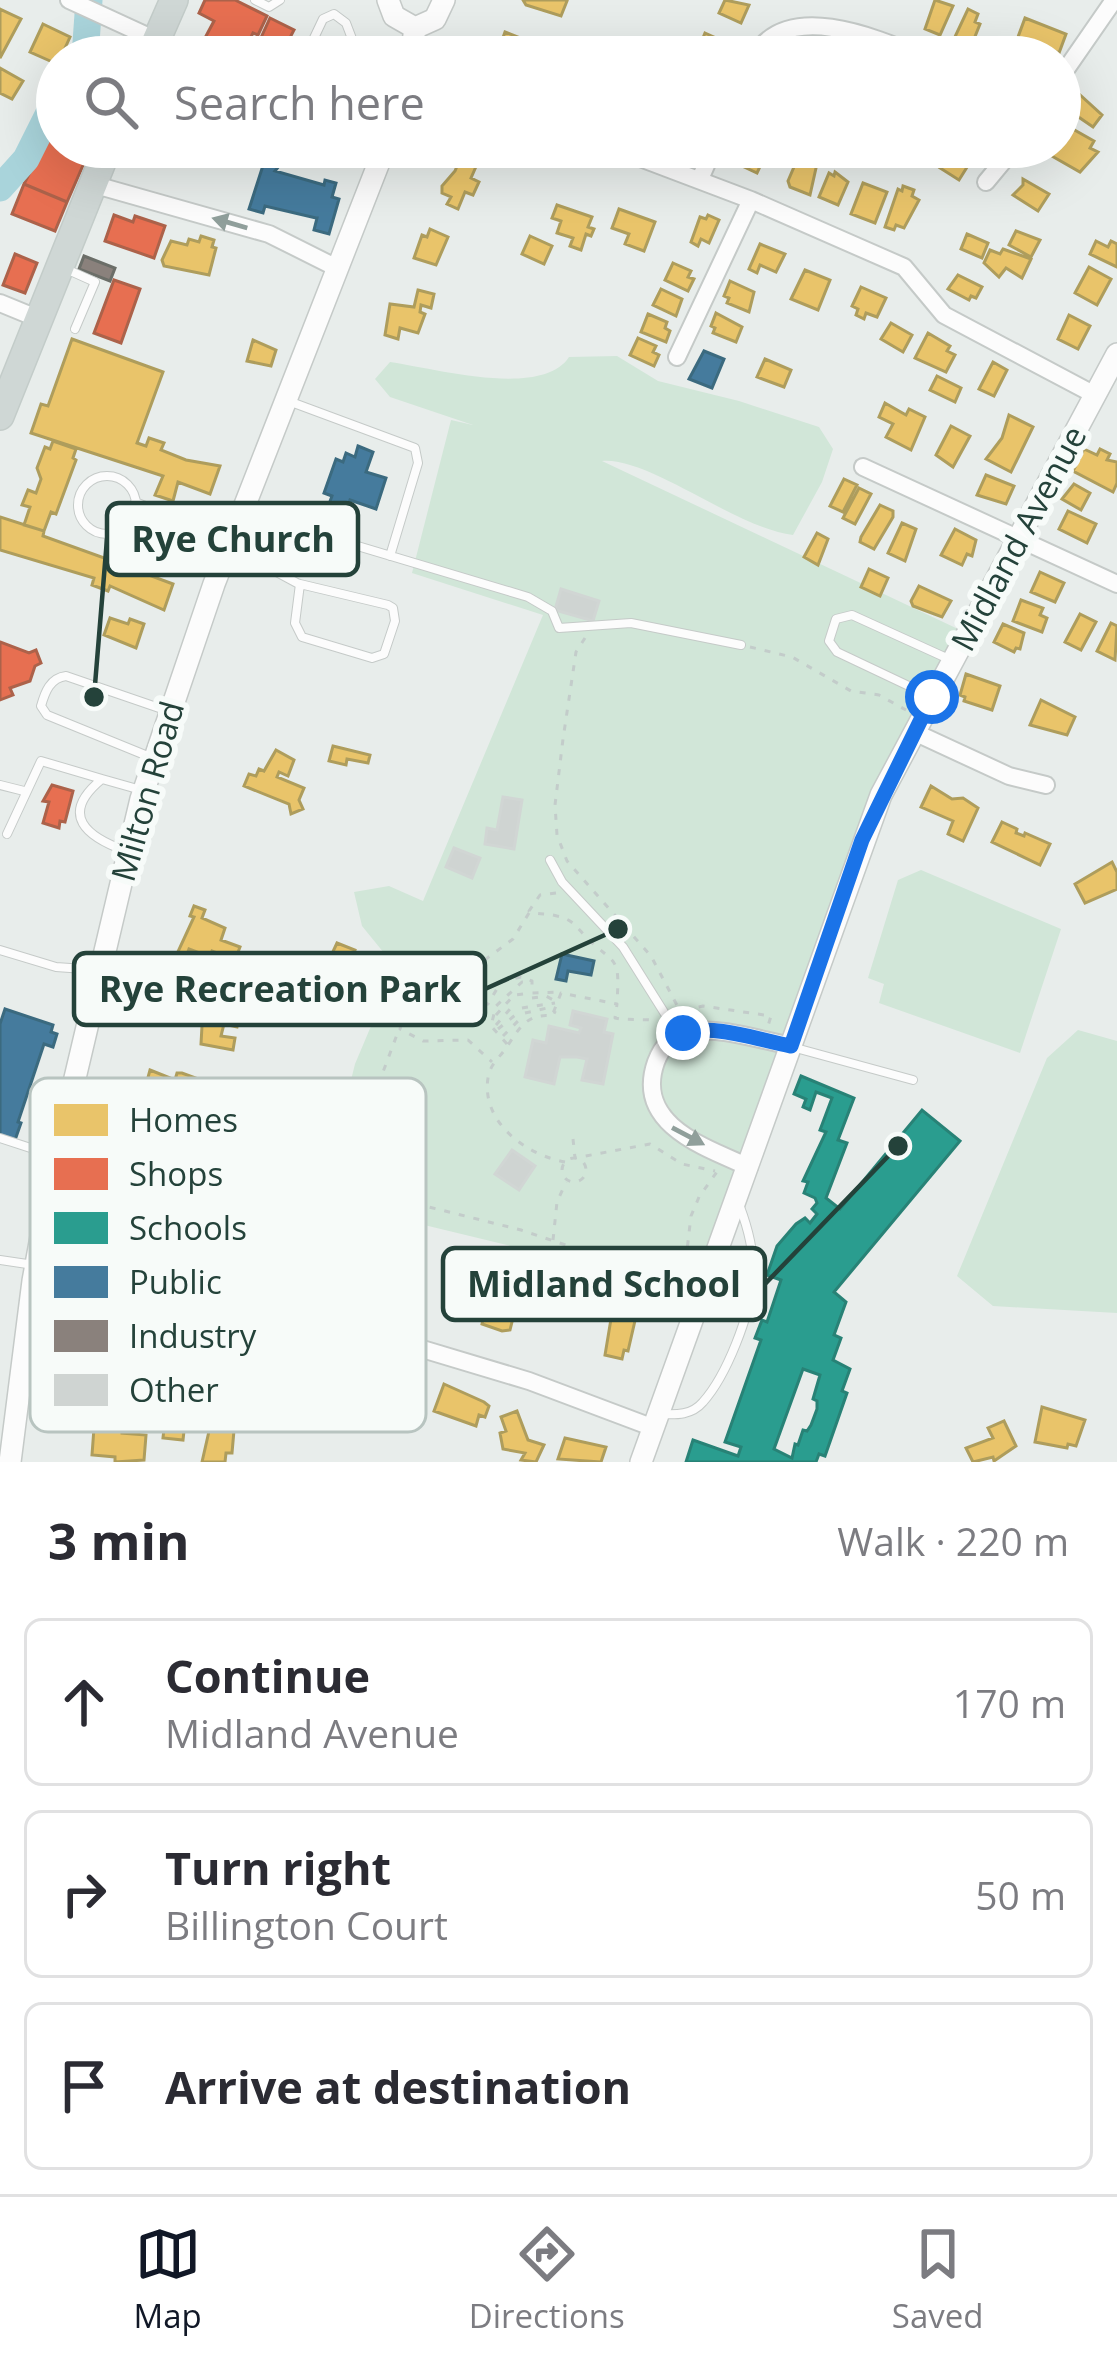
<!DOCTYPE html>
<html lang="en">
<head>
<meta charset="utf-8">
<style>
  :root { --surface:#fff; --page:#f2f2f3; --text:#2b2b33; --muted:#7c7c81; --line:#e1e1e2; --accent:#111827 }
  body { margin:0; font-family:"Open Sans",sans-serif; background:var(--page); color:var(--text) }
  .stop { position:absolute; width:36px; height:36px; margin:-27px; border:9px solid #1a73e8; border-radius:50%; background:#fff }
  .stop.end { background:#1a73e8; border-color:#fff; box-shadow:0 3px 12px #0008 }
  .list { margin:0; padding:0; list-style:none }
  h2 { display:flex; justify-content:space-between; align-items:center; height:156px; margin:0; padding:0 48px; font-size:51px }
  h2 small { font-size:39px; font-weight:400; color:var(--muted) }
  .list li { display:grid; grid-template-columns:78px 1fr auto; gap:36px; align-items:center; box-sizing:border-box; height:168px; margin:0 24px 24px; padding:0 24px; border:3px solid var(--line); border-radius:18px }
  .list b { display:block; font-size:45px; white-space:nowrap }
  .list p { margin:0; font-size:39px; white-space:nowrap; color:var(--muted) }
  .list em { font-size:39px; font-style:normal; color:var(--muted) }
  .icon { flex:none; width:66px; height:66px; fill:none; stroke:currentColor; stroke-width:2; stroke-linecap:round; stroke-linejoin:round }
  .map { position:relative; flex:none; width:1117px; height:1462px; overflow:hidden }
  .search { position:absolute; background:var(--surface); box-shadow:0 12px 48px #0002; left:36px; right:36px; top:36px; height:132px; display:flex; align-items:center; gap:30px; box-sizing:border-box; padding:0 42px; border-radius:66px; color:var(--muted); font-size:45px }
  .sheet { height:732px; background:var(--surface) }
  nav { display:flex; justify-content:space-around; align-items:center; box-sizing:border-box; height:168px; border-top:3px solid var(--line); background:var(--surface); font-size:33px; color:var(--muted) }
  nav a { display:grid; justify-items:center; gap:6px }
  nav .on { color:var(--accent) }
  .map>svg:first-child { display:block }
</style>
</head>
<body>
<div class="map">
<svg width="1117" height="1462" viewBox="0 0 1117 1462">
  <rect width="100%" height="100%" fill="#e8edeb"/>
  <path fill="#d1e6d8" d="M617,356L658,381L739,401L819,427L833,449L822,482L793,535C735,528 650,457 602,461L958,629L874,794L696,1291L321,1200V1197L245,1183L155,1153L158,1142L177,1129L217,1135L332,1119L347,1096L355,1064L393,974V964L362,926L354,892L389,886L423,901L543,615L412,573L451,420L473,425L390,397L375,379L390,362C433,368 542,399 569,357Z
    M921,870L1061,929L1020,1053L879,1003L884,984L868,978L898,880Z
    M1078,1030L1117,1041V1313L993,1306L957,1276L1047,1058Z"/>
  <path fill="#e9c46a" stroke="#ae9d5c" stroke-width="3" d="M523,0H565L567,1L561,16L526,5Z
    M725,0L749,5L741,23L719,13Z
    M935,0L953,6L940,35L925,29Z
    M0,9L21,19L0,58Z
    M968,9L978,14L975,22L980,24L970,49L953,41Z
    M1025,18L1066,34L1059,53L1018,37Z
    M43,24L70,37L61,57H57V64L30,52Z
    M505,32L528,41L521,57H496Z
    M705,33L734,46L730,57H709L698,50Z
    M0,68L23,81L12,99L0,93Z
    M1078,93L1102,115L1093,127L1067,109Z
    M1071,128L1094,141L1090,148L1098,152L1080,172L1050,155L1054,147H1060Z
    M465,147L482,153L471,178L479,182L473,195L465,192L458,209L447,204L451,197L442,193V186L455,171Z
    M746,147H769L757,173L738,164Z
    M945,148L969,164L959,180L940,168L944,163L938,159Z
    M810,155L818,159L810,195L790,187L788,181L797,160L807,164Z
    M835,172L848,182L838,205L819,197L829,173L834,176Z
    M1023,179L1049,194L1038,211L1013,195L1023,185Z
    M863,183L887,192L875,223L851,214Z
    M903,186L914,190L912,196L919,200L904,228L896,225L894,230L885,227L898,189L902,191Z
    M557,205L592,217L588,227L594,229L591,236L586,234L581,250L570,246L573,238L557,233L561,221L552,218Z
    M619,209L655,222L644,251L625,244L629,234L612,228Z
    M708,215L719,220L709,243L701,239L698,246L691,242L700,217L706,219Z
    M430,229L448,237L436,265L414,258L422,235L427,237Z
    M1016,231L1040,240L1031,257L1009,245Z
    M967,234L988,243L982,258L961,249Z
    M201,236L214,240L212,247L216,248L209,275L164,266L162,260L171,241L187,245L189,239L199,242Z
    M530,236L552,246L544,264L522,254Z
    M1096,241L1108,247L1111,241L1117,244V267L1090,254Z
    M760,244L785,254L776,272L760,265L757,273L749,269Z
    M1003,249L1031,259L1022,278L1006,268L999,277L984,263L990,250L1000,254Z
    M673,263L691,271L688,277L694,279L688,291L665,280Z
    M1089,267L1111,279L1097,305L1075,293Z
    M805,270L830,280L818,310L791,299Z
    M958,275L982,287L976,298L971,296L969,300L948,289Z
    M730,281L754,292L749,312L727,303L729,298L724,296Z
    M861,287L886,298L877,317L866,313L864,319L856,315L858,309L852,306Z
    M661,289L682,299L676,316L653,305Z
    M418,290L434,294L431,308L421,305L420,312L425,314L418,333L400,328L398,339L385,335L390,304L414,307Z
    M716,313L742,327L736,342L713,333L715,328L711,326Z
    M648,314L667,322L665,328L670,331L666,342L641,332Z
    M1069,315L1090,326L1078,349L1058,339Z
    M891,323L912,335L903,352L881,339Z
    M928,333L950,346L947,351L955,355L946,372L915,358Z
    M638,338L656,346L653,352L659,355L654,366L630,355Z
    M72,339L163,372L137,443L146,446L149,438L164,443L161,450L186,460L220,466L210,494L178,482L173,501L155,495L163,476L31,433L41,404L48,406Z
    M253,340L276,350L271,366L247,361Z
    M765,359L791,370L784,387L757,377Z
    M993,362L1007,370L994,396L979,389Z
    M937,376L961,388L955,402L930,390Z
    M885,403L906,415L909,409L925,417L911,450L886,437L893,424L879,417Z
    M1009,415L1033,427L1011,472L986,459L1002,438Z
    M951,426L970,436L953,467L936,455Z
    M53,441L76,449L73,458L76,460L56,514L51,512L44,531L24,525L30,507L22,505L28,490L36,493L41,479L37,468L45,447L50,449Z
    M1084,449L1097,455L1100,449L1110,454L1107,460L1117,462V483L1113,492L1073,471Z
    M986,475L1014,486L1006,504L977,495Z
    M844,479L857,485L843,512L830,506Z
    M1074,484L1090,493L1081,510L1062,499Z
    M859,488L871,494L855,524L843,518Z
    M880,505L893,511V517L874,549L860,542L861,537Z
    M1068,511L1096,524L1087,543L1059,529Z
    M0,517L44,531L43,536L129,567L132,548L151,555L143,573L173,584L164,610L110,586L108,591L92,585L94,578L0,550Z
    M902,523L916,529L905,561L888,553Z
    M955,529L976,540L972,556L967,554L962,565L941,555Z
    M817,533L828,539L818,565L804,557Z
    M869,569L888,578L880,596L861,587Z
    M1040,572L1064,583L1055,602L1031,592Z
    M919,586L951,601L942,617L913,606L911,601Z
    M1021,600L1043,608L1040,615L1047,618L1042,632L1013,621Z
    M1080,614L1096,622L1081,650L1065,642Z
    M110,618L128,624L130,619L144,624L136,648L104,635Z
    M1111,623L1117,626L1115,660L1097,651Z
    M1003,624L1024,633L1020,649L1016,648L1014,652L994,642Z
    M966,674L1000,686L992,710L964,701L965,697L960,695Z
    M1041,700L1075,717L1067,735L1030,725Z
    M333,746L370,755L368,763L347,759L346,765L329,761Z
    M276,750L294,760L288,776L279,772L277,777L304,788L299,800L303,809L291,814L289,804L244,786L249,774L256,776L259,769L264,771Z
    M931,786L952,799L963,798L978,808L963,841L948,834L953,821L921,807Z
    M1002,822L1017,829L1016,833L1024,836L1025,833L1050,844L1040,865L992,842Z
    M1112,862L1117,872V889L1085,903L1075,884Z
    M194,906L205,910L202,918L225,928L221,940L240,947L235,960L212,951L210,957L189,949L185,960L176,956L194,917L190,916Z
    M337,943L355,950L350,963L364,969L354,989L337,982L332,994L326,992L324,997L317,998L316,988Z
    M213,1005L240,1013L237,1027L224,1024L221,1036L235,1038L233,1050L201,1044L202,1026L206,1018H210Z
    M150,1070L175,1080L177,1073H182L209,1083L201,1109L144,1092Z
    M502,1273L523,1278L510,1330L502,1331L482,1324L485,1309L494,1311Z
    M613,1307L637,1312L628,1351L624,1350L622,1359L605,1355Z
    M444,1384L484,1402L489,1406L485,1417L479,1415L476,1426L434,1411Z
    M207,1403L223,1404L222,1419H235L232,1453H226L225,1462H202L212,1418L206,1417Z
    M1042,1407L1085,1420L1076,1446L1068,1444L1067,1448L1035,1442Z
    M166,1411L186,1413L183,1440L163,1438Z
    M517,1411L528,1440L544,1445L536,1462L521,1460L525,1453L503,1449L500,1433L506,1431L501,1417Z
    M1004,1421L1016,1446L994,1461L993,1457L973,1462L966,1448L993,1438L988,1428Z
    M94,1428L122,1429V1433L146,1435L144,1460L115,1462V1457L92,1455Z
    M565,1438L606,1447L601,1462L558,1459Z"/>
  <path fill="#e76f51" stroke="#ac624a" stroke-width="3" d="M205,0H235L267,16L258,35L253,33L248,43L240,39L231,57H210L198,51L214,21L199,13Z
    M270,18L294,30L282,53L259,42Z
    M57,119V147H91L67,202L24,184Z
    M24,184L67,202L55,231L12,214Z
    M114,215L133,222L135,216L165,226L154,258L105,241Z
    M15,254L37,263L25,293L3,285Z
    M114,280L140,289L121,343L94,333Z
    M0,642L29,653L36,650L41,663L35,666L30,681L10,688L13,695L0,700Z
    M52,785L73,791L65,822L60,821L59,828L43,823L49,802L43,801Z"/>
  <path fill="#2a9d8f" stroke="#288276" stroke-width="3" fill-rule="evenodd" d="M801,1076L854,1098L838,1140L847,1143L826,1198L840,1209L922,1110L960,1141L834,1292L846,1302L834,1335L841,1338L833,1360L850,1369L842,1391L847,1393L825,1456L819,1454L816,1462H686L693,1440L738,1456L741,1447L725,1442L761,1340L755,1338L762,1320L767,1322L781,1280L767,1275L777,1246L796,1224L805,1218L810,1223L817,1214L812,1209L817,1203L815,1198L804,1193L808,1182L803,1181L826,1132L820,1130L832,1098L816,1092L810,1110L803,1107L806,1099L794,1094ZM803,1369L820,1375L813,1399L817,1401V1409L811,1425L807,1431L803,1430L798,1445L795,1444L792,1458L774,1449Z"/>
  <path fill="#457b9d" stroke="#3b6a7f" stroke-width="3" d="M257,147H296L291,162L284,160L275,171L324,185L325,180L336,183L332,197L339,199L329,234L314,230L317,218H316L265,206L263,213L249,209L268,150Z
    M704,351L724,359L712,388L689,379Z
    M358,446L373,452L366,472L386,478L376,509L350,500L346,510L329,504L332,496L324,493L336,459L343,462L346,453L355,457Z
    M562,954L594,961L591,975L568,971L566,981L556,979Z
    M5,1009L53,1025L51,1032L57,1034L53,1047L44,1044L18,1122L21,1123L15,1140L0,1135V1024Z"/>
  <path fill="#8a817c" stroke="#6b6e68" stroke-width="3" d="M84,256L115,268L110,281L79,269Z"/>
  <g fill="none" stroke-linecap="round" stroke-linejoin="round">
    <path stroke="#a9d4db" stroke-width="27" d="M85,57L89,0
      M0,188L26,159L57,97"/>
  </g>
  <path fill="#cfd4d2" stroke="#d1d6d4" stroke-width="3" d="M561,589L599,601L593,621L555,610Z
    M503,797L522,800L514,849L485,844L487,828L497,830Z
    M454,848L480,858L472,878L446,867Z
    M573,1011L607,1019L604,1032L613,1034L603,1084L582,1080L587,1059L577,1057H560L554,1084L525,1077L533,1040L546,1043L549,1026L579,1033L581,1028L570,1025Z
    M512,1150L535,1166L519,1190L495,1174Z"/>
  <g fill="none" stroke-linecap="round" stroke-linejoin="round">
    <defs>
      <path id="service" d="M255,0L269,7L280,0
        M164,43L199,57
        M257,57L258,53
        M305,57L323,19L334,14L346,23L359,57
        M66,269L95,282L75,329
        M291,402L415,448L418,463L390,556
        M78 505a29 29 0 1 1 58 0a29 29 0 1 1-58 0Z
        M135,502L230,539
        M244,512L528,597L552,611L559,628L631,623L741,645
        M127,525L220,562
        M138,530L146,507
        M230,547L297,583L300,584L388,605L393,608L395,621L384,654L372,658L302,637L295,623L300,584
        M932,697L837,652L829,641L836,619L852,615L951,660
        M150,757L47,715L41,706C45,692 50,678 66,676L168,711
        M0,785L24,791
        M7,834L41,761L102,779
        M126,851C87,837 58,815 102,779L141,790
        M550,860L562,882L623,947L677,1033
        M0,950L56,967L98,970
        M792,1047L913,1080
        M0,1138L55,1156
        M0,1260L34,1265
        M660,1414C677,1415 692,1415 703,1402C727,1375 750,1315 753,1280C755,1255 749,1231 740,1207"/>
      <path id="minor" d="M69,0L156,40
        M754,57C786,0 872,36 922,57
        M1060,78L1114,0
        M611,147L751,200L904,267L944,315L1095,395
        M700,179L714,147
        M986,182L1015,147
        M92,184L269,234L337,268
        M0,303L39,319
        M677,357L751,200
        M863,467L1117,584
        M914,732L1009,776L1046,785
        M749,1167C704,1147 634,1124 656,1062C662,1046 672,1035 689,1032C720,1026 760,1040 791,1046
        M53,1171L268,1222
        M319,1344L354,1334L419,1348L529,1381L654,1428"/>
      <path id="tertiary" d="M388,0L394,16L415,28L435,19L444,0
        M411,57L415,28
        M10,1462L33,1281L53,1171L141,799L214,584L385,147
        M641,1462L881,795L1117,354"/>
      <path id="primary" d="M149,57L174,0
        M0,416L108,147"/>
    </defs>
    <use href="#service" stroke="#c5cac8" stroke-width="10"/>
    <use href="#minor" stroke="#c5cac8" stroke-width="20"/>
    <use href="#tertiary" stroke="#c5cac8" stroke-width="24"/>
    <use href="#primary" stroke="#c3ccc9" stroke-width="30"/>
    <path stroke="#c3ccca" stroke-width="3" stroke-dasharray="6 9" stroke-linecap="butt" d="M585,638L576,652L563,739L555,805L557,835L567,861L651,956L680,1011
      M750,647L792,657L851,691L879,695L906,710
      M556,893L540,895L529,911C538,915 547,913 557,916C573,919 577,928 587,938C616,966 620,955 617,1002
      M529,913L513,939L482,962L477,1006L488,1004L501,982L521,977L532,981V993L559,992
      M482,962L473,969C409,968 415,968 400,1029L423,1041L468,1040L492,1062
      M532,998L546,996L555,1001
      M522,1008L555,1003
      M684,1010L703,1006L771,1016L768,1026
      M525,1013L547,1008L556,1013
      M496,1015L514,995L531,993
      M496,1025L510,1009
      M498,1029L519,1012
      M503,1036L522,1017
      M507,1044L491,1026L496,1006L522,982H532
      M80,1126L342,1191L357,1189L521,1230L628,1266L684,1276
      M573,1139L575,1158L650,1144L682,1164L715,1171
      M562 1170a12 12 0 1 1 24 0a12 12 0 1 1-24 0Z
      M565,1162C526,1155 481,1122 488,1078C490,1063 501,1057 508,1045C520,1027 528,1013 552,1016L561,993L617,1004L615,1018L620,1019L655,1020
      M357,1187C357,1132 381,1079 399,1029
      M553,1240L557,1202L566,1182
      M684,1276L691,1216L699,1197L719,1169"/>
    <use href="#service" stroke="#fcfcfc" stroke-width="8"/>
    <use href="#minor" stroke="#fcfcfc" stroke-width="16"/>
    <use href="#tertiary" stroke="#fcfcfc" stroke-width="21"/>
    <use href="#primary" stroke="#cfd7d5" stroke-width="27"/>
  </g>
  <defs><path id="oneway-solid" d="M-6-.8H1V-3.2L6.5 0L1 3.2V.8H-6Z" transform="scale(3)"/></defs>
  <g fill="#909f9b">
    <use href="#oneway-solid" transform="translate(230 223) rotate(-164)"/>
    <use href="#oneway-solid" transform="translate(688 1136) rotate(28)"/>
  </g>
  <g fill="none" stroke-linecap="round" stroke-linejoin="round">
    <path stroke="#1a73e8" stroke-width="15" d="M683,1033C716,1024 758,1040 791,1046L862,840L932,697"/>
  </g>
  <g text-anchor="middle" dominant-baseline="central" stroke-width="12" stroke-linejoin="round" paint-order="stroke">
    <g font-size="33" fill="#24423a" stroke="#f7fbf9">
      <text transform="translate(1018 538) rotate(-62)">Midland Avenue</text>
      <text transform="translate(147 791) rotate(-74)">Milton Road</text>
    </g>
  </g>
  <rect x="30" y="1078" width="396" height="354" rx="18" fill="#f7fbf9" stroke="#b8c4c0" stroke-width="3"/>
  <rect x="54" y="1104" width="54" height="32" fill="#e9c46a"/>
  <rect x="54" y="1158" width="54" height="32" fill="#e76f51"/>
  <rect x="54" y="1212" width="54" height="32" fill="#2a9d8f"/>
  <rect x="54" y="1266" width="54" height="32" fill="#457b9d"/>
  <rect x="54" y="1320" width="54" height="32" fill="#8a817c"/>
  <rect x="54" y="1374" width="54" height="32" fill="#cfd4d2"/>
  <g font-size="33" fill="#24423a">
    <text x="129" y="1132">Homes</text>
    <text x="129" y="1186">Shops</text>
    <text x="129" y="1240">Schools</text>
    <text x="129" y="1294">Public</text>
    <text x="129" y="1348">Industry</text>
    <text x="129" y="1402">Other</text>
  </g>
  <path fill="none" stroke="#24423a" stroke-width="4.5" d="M94 697L107 539M618 929L485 989M898 1146L765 1284"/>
  <g fill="#24423a" stroke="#f7fbf9" stroke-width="4.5">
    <circle cx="94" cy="697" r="12"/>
    <circle cx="618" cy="929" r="12"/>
    <circle cx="898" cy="1146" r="12"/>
  </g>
  <g fill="#f7fbf9" stroke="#24423a" stroke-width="4.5">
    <rect x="107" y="503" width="251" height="72" rx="12"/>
    <rect x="74" y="953" width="411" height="72" rx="12"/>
    <rect x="443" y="1248" width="322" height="72" rx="12"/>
  </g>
  <g font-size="36" text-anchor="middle" font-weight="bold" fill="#24423a">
    <text x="233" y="552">Rye Church</text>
    <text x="280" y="1002">Rye Recreation Park</text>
    <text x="604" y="1297">Midland School</text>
  </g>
</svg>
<div class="stop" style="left:932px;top:697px"></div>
<div class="stop end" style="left:683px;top:1033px"></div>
<div class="search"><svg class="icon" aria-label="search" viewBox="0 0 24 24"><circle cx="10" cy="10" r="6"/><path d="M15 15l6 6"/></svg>Search here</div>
</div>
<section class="sheet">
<h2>3 min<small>Walk · 220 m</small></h2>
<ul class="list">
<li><svg class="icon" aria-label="ahead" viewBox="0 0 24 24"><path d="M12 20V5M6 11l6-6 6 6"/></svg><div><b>Continue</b><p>Midland Avenue</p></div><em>170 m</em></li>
<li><svg class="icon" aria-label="right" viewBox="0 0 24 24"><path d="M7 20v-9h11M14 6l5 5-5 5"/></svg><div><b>Turn right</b><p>Billington Court</p></div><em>50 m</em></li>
<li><svg class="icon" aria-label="arrive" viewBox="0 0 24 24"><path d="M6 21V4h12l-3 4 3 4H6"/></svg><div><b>Arrive at destination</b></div></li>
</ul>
</section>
<nav>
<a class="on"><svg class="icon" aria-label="map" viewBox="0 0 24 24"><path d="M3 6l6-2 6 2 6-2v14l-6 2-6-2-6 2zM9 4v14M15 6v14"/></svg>Map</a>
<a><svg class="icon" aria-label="directions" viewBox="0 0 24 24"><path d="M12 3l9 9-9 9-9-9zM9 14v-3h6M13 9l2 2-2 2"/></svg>Directions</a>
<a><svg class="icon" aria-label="saved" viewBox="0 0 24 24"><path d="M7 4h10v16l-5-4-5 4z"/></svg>Saved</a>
</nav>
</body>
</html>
